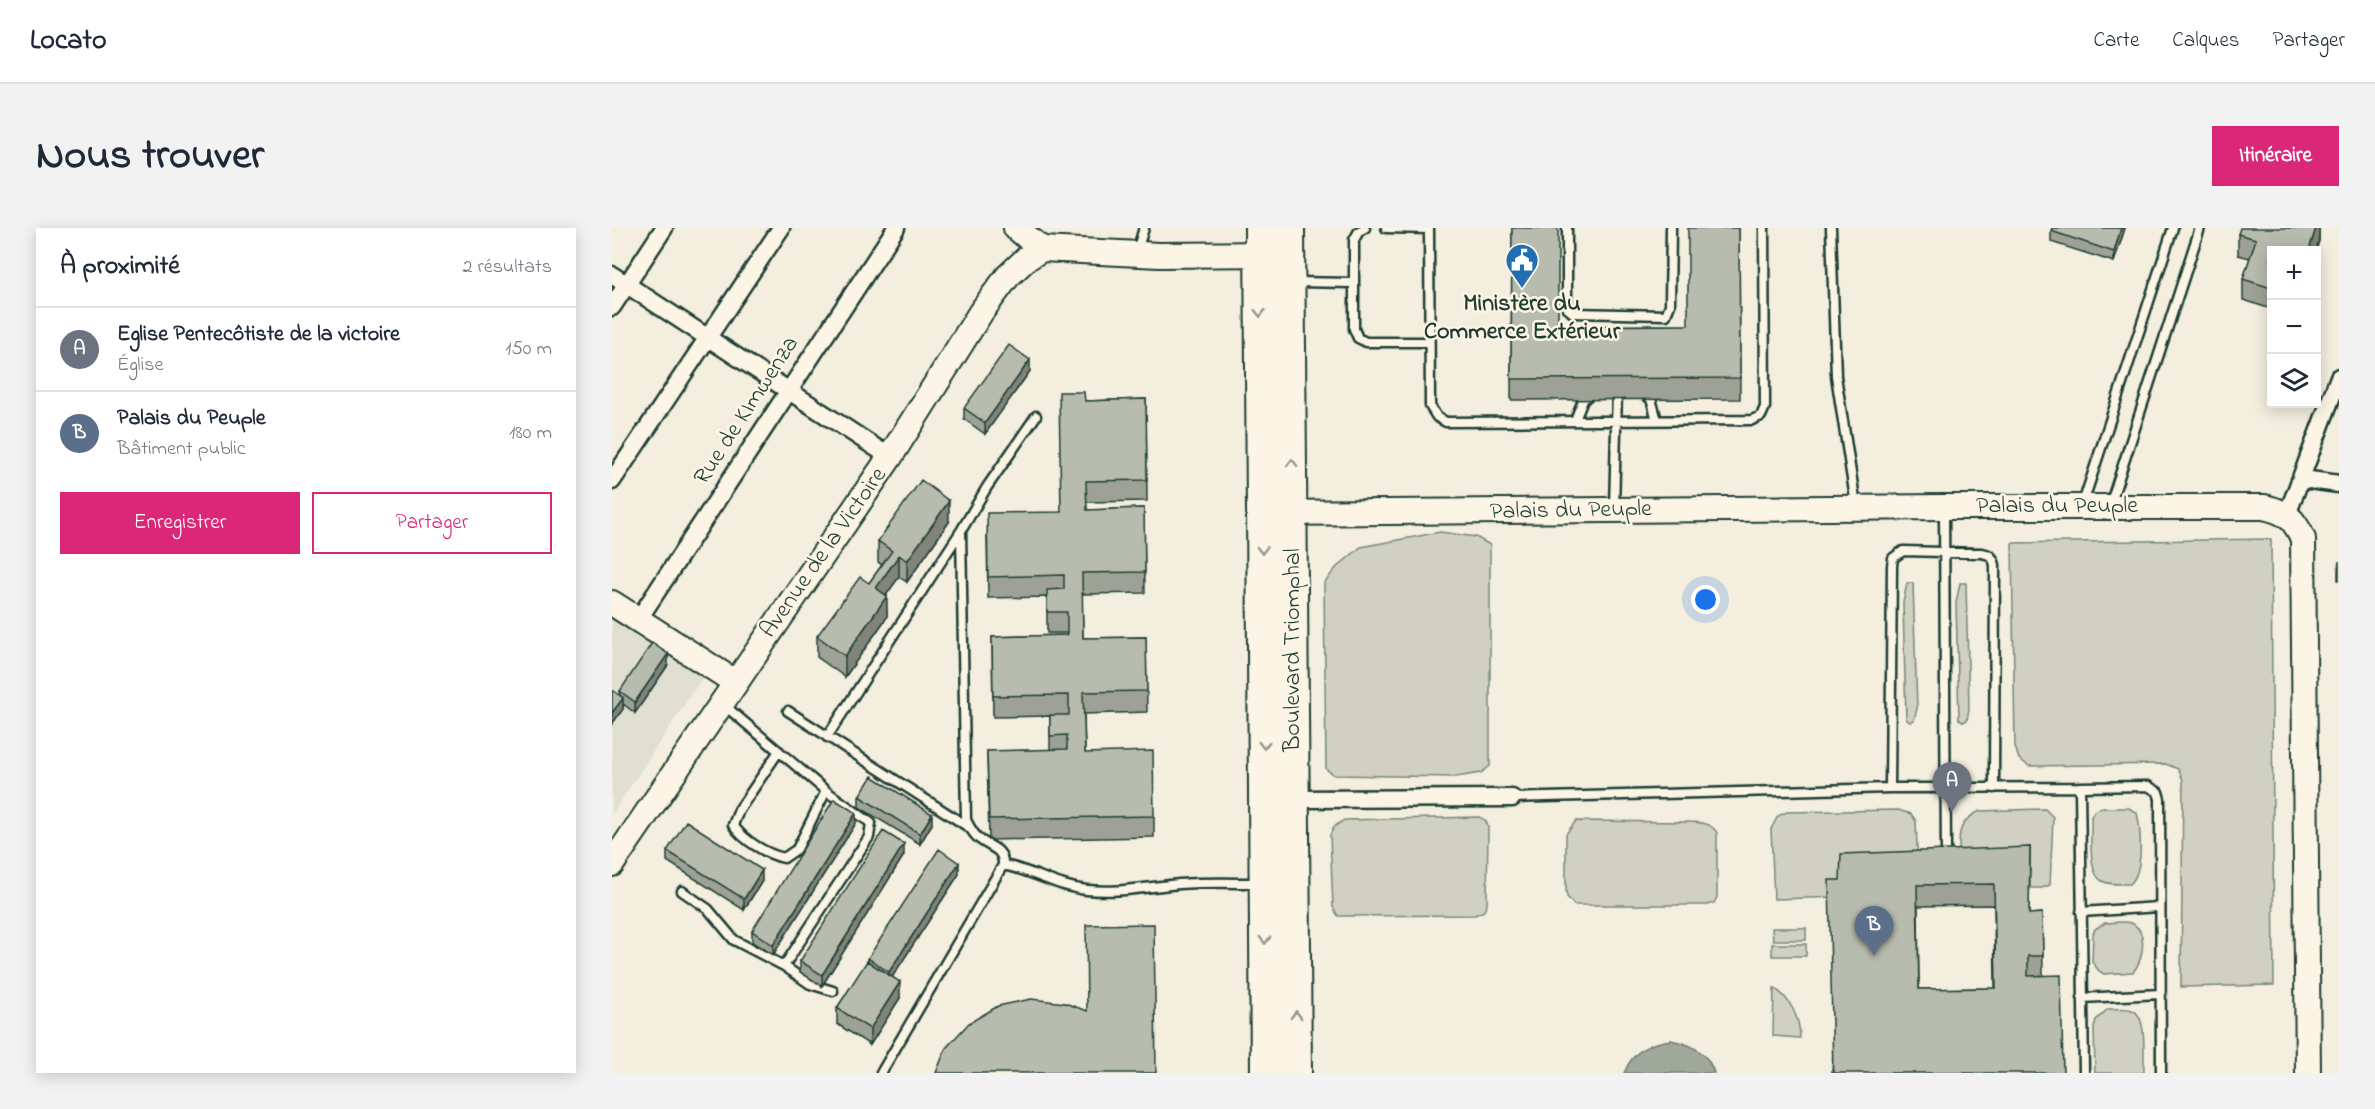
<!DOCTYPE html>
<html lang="fr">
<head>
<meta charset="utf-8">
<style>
  :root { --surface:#fff; --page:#f2f2f3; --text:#1f2937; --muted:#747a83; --line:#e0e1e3; --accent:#db2777 }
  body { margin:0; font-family:"Indie Flower",sans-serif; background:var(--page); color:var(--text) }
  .controls { position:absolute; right:18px; top:18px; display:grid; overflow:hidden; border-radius:0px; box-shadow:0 3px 15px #0003 }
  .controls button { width:54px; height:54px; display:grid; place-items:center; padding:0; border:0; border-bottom:2px solid var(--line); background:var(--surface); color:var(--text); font:30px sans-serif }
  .you { position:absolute; left:1094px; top:372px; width:21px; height:21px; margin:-15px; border:4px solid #fff; border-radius:50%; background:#1a73e8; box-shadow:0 0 0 9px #1a73e833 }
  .badge { display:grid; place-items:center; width:39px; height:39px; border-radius:50%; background:var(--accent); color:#fff; font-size:20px; font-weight:700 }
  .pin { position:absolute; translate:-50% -50px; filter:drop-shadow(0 2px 3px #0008) }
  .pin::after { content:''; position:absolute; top:32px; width:21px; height:18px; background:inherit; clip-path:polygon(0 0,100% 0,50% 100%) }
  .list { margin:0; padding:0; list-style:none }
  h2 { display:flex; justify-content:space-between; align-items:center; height:78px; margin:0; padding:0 24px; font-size:26px }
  h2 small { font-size:20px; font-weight:400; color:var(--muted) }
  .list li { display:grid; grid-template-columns:39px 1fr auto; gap:18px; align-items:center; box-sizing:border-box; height:84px; padding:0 24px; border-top:2px solid var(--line) }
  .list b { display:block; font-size:22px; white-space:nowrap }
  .list p { margin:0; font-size:20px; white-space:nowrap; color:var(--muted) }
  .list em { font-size:20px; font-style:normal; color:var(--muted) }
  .actions { display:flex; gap:12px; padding:18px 24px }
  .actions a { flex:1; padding:14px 0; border:2px solid var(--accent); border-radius:0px; text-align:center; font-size:21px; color:var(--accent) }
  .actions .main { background:var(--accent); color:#fff }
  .icon { flex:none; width:33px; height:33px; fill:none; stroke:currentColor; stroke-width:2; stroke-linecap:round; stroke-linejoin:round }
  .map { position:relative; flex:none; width:1727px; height:845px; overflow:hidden; border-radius:0px }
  header { display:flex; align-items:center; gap:36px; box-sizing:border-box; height:84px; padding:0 30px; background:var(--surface); border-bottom:2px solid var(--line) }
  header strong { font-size:28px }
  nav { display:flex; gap:33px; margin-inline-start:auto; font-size:21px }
  .intro { display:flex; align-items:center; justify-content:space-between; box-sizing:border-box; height:144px; padding:0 36px }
  h1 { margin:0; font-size:42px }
  .button { padding:15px 27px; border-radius:0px; background:var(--accent); color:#fff; font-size:21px; font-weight:700 }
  main { display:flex; gap:36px; padding:0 36px }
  aside { flex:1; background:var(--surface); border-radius:0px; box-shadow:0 3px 15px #0003 }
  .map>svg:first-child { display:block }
</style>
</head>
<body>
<header>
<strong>Locato</strong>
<nav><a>Carte</a><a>Calques</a><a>Partager</a></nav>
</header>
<div class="intro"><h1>Nous trouver</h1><a class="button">Itinéraire</a></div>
<main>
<aside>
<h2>À proximité<small>2 résultats</small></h2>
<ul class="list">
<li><span class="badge" style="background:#6b7280">A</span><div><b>Eglise Pentecôtiste de la victoire</b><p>Église</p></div><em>150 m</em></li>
<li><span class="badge" style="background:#5c6f8a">B</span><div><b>Palais du Peuple</b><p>Bâtiment public</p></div><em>180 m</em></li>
</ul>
<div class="actions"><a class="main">Enregistrer</a><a>Partager</a></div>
</aside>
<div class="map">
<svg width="1727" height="845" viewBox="0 0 1727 845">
  <rect width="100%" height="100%" fill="#f3eede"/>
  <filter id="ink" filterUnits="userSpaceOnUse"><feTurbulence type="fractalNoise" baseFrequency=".0167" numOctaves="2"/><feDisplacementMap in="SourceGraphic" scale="12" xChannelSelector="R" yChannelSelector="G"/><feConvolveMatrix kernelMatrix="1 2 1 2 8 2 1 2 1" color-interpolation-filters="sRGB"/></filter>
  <g filter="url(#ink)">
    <path fill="#e1dfd0" d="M0,386L92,447L0,586Z"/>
    <path fill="#d0d1c2" stroke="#78877b" stroke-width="1.5" d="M828,304L864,309L878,317V538L869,545L844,549L722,547L714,541L712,355L725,339L749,319Z
      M1659,311L1662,757L1569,759L1571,552L1566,541L1554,536L1417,538L1407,531L1403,519L1400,315Z
      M1295,355H1301L1305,481L1302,492L1298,494L1294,491L1291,375Z
      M1348,355H1354L1357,481L1355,492L1351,494L1347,491L1344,375Z
      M1490,580H1517L1525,585C1529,602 1532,644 1518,656C1510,656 1497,657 1490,653C1475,645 1480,605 1479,589L1482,583Z
      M1433,581L1441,589L1438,657L1430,660H1418L1417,640L1348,642C1348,616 1340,595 1368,583Z
      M1286,582L1299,586L1304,593L1306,645L1229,669L1162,671L1159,601L1166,588L1175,584Z
      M868,589L874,593L876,599L875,676L872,683L863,687L726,688L721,679L718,607L722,599L732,592Z
      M964,593L1077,594C1088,595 1099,594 1105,605V669L1102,675L1096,677H962L955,669L954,662V606Z
      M1493,695C1501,695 1514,692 1521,696C1537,705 1530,734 1521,744L1492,746L1487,743L1480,734L1481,706L1483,701Z
      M1160,700H1194V712H1161Z
      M1160,716H1194V728H1160Z
      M1162,760C1178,770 1188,790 1188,810L1161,808Z
      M1496,781C1503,781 1513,779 1520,782C1536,787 1531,830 1532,845H1483L1482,800L1484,792Z"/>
    <path fill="#a0a89b" stroke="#6c7d72" stroke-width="1.5" d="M1059,812C1079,816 1096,824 1102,845H1012C1021,823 1036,815 1059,812Z"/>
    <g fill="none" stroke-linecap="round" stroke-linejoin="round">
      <defs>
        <path id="lane" d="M753,0L747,3L742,12V101L746,110L754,114H817
          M774,0L817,1
          M817,0L818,178L825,189L834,194L1140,192L1149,188L1153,179L1152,0
          M955,0V80L961,85L1054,87L1058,77L1059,0
          M1219,0L1224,148L1244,277
          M525,23L532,0
          M681,54L742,55
          M1030,164L1039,171L1045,192
          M963,192L971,172L979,165
          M1471,275L1561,0
          M1498,277L1588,0
          M1002,281L1005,162
          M1332,282L1334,632
          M112,477L214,563L259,595L257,609L172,738L198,756L221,763
          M176,483L358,600
          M215,509L349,303
          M167,523L127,582L121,597C131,612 154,626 172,630L185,621L214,563
          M1468,559L1536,558L1546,564L1548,571L1549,845
          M1278,560L1280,338L1281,330L1291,323L1369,325C1378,326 1381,329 1383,337L1382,560
          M900,570L1278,560L1468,559L1472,845
          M391,637C420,642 445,659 475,662C506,665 537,659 567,656C593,654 620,655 646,655
          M70,663L96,681L122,712L172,738
          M1469,684L1547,679
          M1470,770L1548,766
          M269,845L391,637C392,619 376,620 365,609C360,604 357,598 354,592L349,303L375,259L424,188"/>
        <path id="street" d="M0,47L278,229
          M0,79L52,0
          M1690,251L1727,256
          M0,253L169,0
          M1675,287L1727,149
          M26,392L284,0
          M682,571L900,570"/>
        <path id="secondary" d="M404,0L430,21
          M430,21L547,27L664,26
          M661,285L1332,279H1652C1674,284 1682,290 1691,311L1696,845
          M0,375L123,454
          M0,636L278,229L369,84L396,48L414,31L430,21"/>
        <path id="highway" d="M648,0L654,845
          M677,0L684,845"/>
      </defs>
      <use href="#lane" stroke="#1f3d34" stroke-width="13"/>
      <use href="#street" stroke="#1f3d34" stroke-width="21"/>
      <use href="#secondary" stroke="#1f3d34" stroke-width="28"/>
      <use href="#highway" stroke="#1f3d34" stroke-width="34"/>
      <use href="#lane" stroke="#fcf5e5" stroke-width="8"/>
      <use href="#street" stroke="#fcf5e5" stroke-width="16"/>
      <use href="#secondary" stroke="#fcf5e5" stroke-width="24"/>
      <use href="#highway" stroke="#fcf5e5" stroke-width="30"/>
    </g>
    <path fill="#9ea296" stroke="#1f3d34" stroke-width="1.5" fill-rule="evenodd" d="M900,0L946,98L1076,97L1127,0L1128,171L899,172Z
      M1440,0H1513L1502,34L1439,14V3Z
      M1707,0V13L1704,22H1659V81L1631,72V51L1638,30L1626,27V6Z
      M418,143L373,206L352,191V180Z
      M534,171L535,273L474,274L475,282L532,280L533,365L470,366L471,410L534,409L535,484L472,486L473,525L542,588V609L377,612L375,523L438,522V488L381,489L380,409L455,407V405H435V369L376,370L375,306L449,284L473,173Z
      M337,294L295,354L287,349L274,367L275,389L233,449L205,429V408L257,355L270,337L266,334V313Z
      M1727,333V352H1726V341Z
      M56,437L23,485L11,476V481L0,496V462L8,468V463Z
      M247,568L320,596L308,616L247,579Z
      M244,595L161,727L140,714V703Z
      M1418,619L1417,686L1430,685L1431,748L1220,845L1228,652ZM1382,677L1383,760L1307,761L1306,678Z
      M55,623L150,653L132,682L55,633Z
      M292,627L210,758L188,744V733Z
      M347,646L280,749L288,770L258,817L225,796V780L256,733V730Z"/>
    <path fill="#81847a" stroke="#1f3d34" stroke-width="1.5" d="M1509,0H1513L1502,34V24Z
      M1704,0H1707V13L1704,22H1697Z
      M418,132V143L373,206V195Z
      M337,273V294L295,354V333Z
      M287,327V349L264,381V360Z
      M275,368V389L233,449V428Z
      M56,426V437L23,485V474Z
      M11,470V481L0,496V485Z
      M244,585V595L161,727V717Z
      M320,586V596L308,616V606Z
      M292,616V627L210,758V747Z
      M347,635V646L277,754V744Z
      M150,642V653L132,682V671Z
      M288,754V770L258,817V801Z"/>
    <path fill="#b8bcae" stroke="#1f3d34" stroke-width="1.5" fill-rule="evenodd" d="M900,0H946V98L1076,97V0H1127L1128,150L899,151Z
      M1440,0H1509L1502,24L1439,3Z
      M1628,0H1704L1697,22H1682L1673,20L1672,22H1659V60L1631,51L1644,11L1626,6Z
      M397,117L418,132L373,195L352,180Z
      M447,164H472L473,173L534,171L535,252L474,253L475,282L532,280L533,344L470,345L471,410L534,409L535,463L471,464L473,525L541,523L542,588L377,591L375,523L455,521V507L438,508V487H457V467L381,468L380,409L455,407V384H435V362L452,361V347L376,349L375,285L449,284Z
      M309,252L337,273L295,333L287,327L264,360L275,368L233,428L205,408L248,349L257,355L280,323L266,313Z
      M40,415L56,426L23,474L8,463Z
      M0,462L11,470L0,485Z
      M260,548L320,586L308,606L247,568Z
      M222,571L244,585L161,717L140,703Z
      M74,593L150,642L132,671L55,623Z
      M271,603L292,616L210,747L188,733Z
      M1418,619L1417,686L1430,685L1431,728H1416V748L1449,747L1451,845H1221L1217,652H1228L1229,626ZM1382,656L1384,760L1307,761L1305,657Z
      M327,621L347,635L277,744L256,730Z
      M542,696L544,845H324L334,820L357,795L386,778L419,771L453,775L475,783L474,697Z
      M255,733L288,754L258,801L225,780Z"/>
    <defs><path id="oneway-chevron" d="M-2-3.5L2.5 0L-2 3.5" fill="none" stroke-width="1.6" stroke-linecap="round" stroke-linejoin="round" transform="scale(1.5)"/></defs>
    <g stroke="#8e998c">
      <use href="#oneway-chevron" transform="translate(648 85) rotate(89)"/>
      <use href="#oneway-chevron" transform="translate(680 235) rotate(-91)"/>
      <use href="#oneway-chevron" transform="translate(650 322) rotate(90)"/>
      <use href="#oneway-chevron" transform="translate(652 517) rotate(90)"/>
      <use href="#oneway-chevron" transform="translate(653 712) rotate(90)"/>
      <use href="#oneway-chevron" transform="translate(684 787) rotate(-90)"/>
    </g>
  </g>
  <defs>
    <symbol id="civic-pin" viewBox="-11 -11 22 30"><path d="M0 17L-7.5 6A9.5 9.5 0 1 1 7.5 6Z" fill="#1f6fb2" stroke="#fcf5e5"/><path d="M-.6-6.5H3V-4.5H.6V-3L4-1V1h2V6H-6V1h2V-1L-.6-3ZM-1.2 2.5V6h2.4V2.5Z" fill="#fff"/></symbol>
  </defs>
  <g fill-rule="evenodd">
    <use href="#civic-pin" x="891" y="13" width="38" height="52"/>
  </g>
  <g text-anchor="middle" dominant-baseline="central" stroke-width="5" stroke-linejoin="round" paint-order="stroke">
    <g font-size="24" font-weight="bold" fill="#1f3d34" stroke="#fcf5e5">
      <text x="910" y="76">Ministère du<tspan x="910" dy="28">Commerce Extérieur</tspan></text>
    </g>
    <g font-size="24" fill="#1f3d34" stroke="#fcf5e5">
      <text transform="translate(135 183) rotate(-57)">Rue de KImwenza</text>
      <text x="1445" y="278">Palais du Peuple</text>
      <text transform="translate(959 283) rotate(-1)">Palais du Peuple</text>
      <text transform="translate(212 325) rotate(-55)">Avenue de la Victoire</text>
      <text transform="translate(681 422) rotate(-90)">Boulevard Triomphal</text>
    </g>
  </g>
</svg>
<div class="controls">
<button>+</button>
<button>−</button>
<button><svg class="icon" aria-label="layers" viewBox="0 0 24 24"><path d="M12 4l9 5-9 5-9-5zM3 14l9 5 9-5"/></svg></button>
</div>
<div class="you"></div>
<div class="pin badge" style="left:1340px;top:584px;background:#6b7280">A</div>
<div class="pin badge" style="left:1262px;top:728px;background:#5c6f8a">B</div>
</div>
</main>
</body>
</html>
